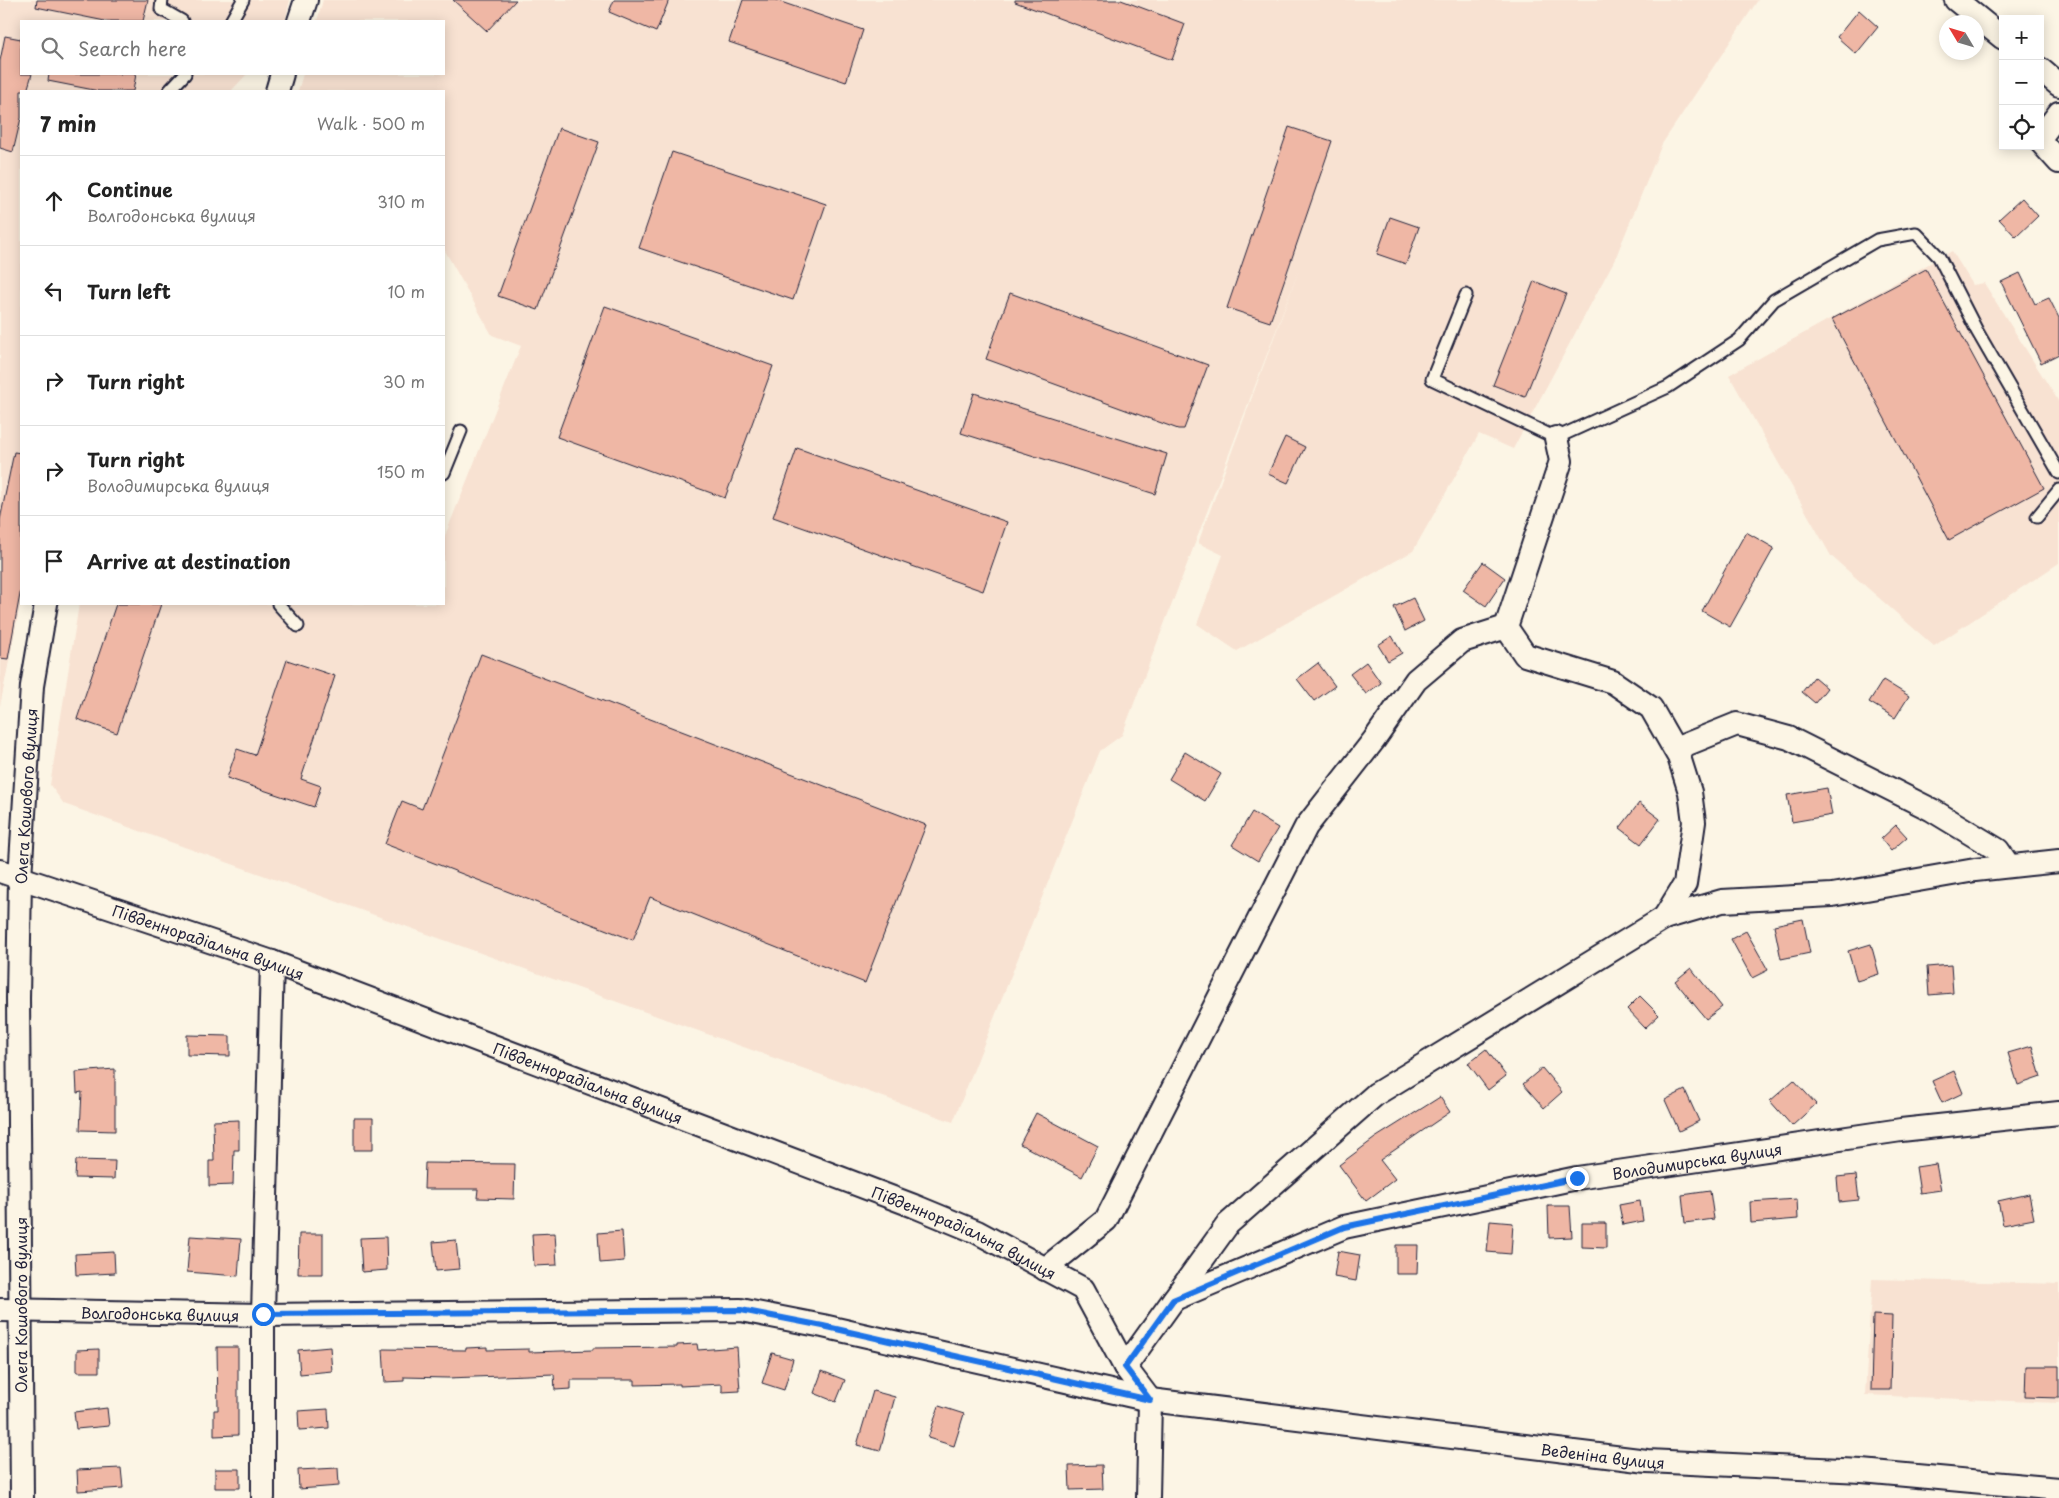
<!DOCTYPE html>
<html lang="en">
<head>
<meta charset="utf-8">
<style>
  :root { --surface:#fff; --page:#f6f6f6; --text:#222; --muted:#767676; --line:#e0e0e0 }
  body { margin:0; font-family:"Playpen Sans",sans-serif; background:var(--page); color:var(--text) }
  .controls { position:absolute; right:15px; top:15px; display:grid; overflow:hidden; border-radius:0px; box-shadow:0 2px 12px #0003 }
  .controls button { width:45px; height:45px; display:grid; place-items:center; padding:0; border:0; border-bottom:1px solid var(--line); background:var(--surface); color:var(--text); font:25px sans-serif }
  .compass { position:absolute; left:1939px; top:15px; width:45px; height:45px; border-radius:50%; background:var(--surface); box-shadow:0 2px 12px #0003; rotate:308deg }
  .stop { position:absolute; width:15px; height:15px; margin:-11px; border:4px solid #1a73e8; border-radius:50%; background:#fff }
  .stop.end { background:#1a73e8; border-color:#fff; box-shadow:0 1px 5px #0008 }
  .list { margin:0; padding:0; list-style:none }
  h2 { display:flex; justify-content:space-between; align-items:center; height:65px; margin:0; padding:0 20px; font-size:21px }
  h2 small { font-size:16px; font-weight:400; color:var(--muted) }
  .list li { display:grid; grid-template-columns:32px 1fr auto; gap:15px; align-items:center; box-sizing:border-box; height:90px; padding:0 20px; border-top:1px solid var(--line) }
  .list b { display:block; font-size:19px; white-space:nowrap }
  .list p { margin:0; font-size:16px; white-space:nowrap; color:var(--muted) }
  .list em { font-size:16px; font-style:normal; color:var(--muted) }
  .icon { flex:none; width:28px; height:28px; fill:none; stroke:currentColor; stroke-width:2; stroke-linecap:round; stroke-linejoin:round }
  .map { position:relative; flex:none; width:2059px; height:1498px; overflow:hidden }
  .search { position:absolute; background:var(--surface); box-shadow:0 2px 12px #0003; left:20px; top:20px; width:425px; height:55px; display:flex; align-items:center; gap:12px; box-sizing:border-box; padding:0 18px; border-radius:0px; color:var(--muted); font-size:19px }
  .panel { position:absolute; background:var(--surface); box-shadow:0 2px 12px #0003; left:20px; top:90px; width:425px; height:515px; border-radius:0px }
  .map>svg:first-child { display:block }
</style>
</head>
<body>
<div class="map">
<svg width="2059" height="1498" viewBox="0 0 2059 1498">
  <rect width="100%" height="100%" fill="#fcf5e5"/>
  <filter id="ink" filterUnits="userSpaceOnUse"><feTurbulence type="fractalNoise" baseFrequency=".02" numOctaves="2"/><feDisplacementMap in="SourceGraphic" scale="10" xChannelSelector="R" yChannelSelector="G"/><feConvolveMatrix kernelMatrix="1 2 1 2 8 2 1 2 1" color-interpolation-filters="sRGB"/></filter>
  <g filter="url(#ink)">
    <path fill="#f8e2d2" d="M0,0H290L285,21H21V74H247L231,91H21V601L0,706Z
      M323,0H1758L1662,144L1615,259L1513,449L1479,434L1413,551L1237,651L1197,624L1223,555L1198,543L1299,270L1122,735L1100,751L953,1122L64,804L50,785L79,604H444V538L521,346L492,335L444,249V91H298L303,74H444V21H317Z
      M1952,251L1973,285L1984,283L2059,402V563L1934,646L1831,556L1729,375Z
      M1872,1279L2059,1284V1403L1865,1395Z"/>
    <path fill="#efb7a5" stroke="#22223b" d="M37,0H148L143,21H105L36,7Z
      M453,0H516L487,31Z
      M614,0H669L656,32L609,12Z
      M743,0H775L863,30L846,82L729,42Z
      M1015,0H1121L1185,24L1172,60L1015,2Z
      M1859,10L1878,27L1856,54L1837,37Z
      M5,36L21,39V74H32L27,91H21V118L13,152L0,148V61Z
      M49,74H136L133,91H99L48,81Z
      M1289,127L1332,141L1270,322L1227,308Z
      M559,128L599,142L538,310L498,296Z
      M672,152L826,204L793,300L639,248Z
      M2022,198L2038,216L2016,237L1999,219Z
      M1390,217L1419,227L1406,264L1377,254Z
      M1926,269L2044,488L1949,540L1832,319Z
      M2020,273L2035,304L2049,298L2059,318V354L2041,363L2001,282Z
      M1534,281L1566,294L1525,397L1493,385Z
      M1010,293L1208,365L1184,429H1178L986,359Z
      M605,306L773,366L725,498L557,437Z
      M974,393L1167,454L1155,494L961,433Z
      M1285,437L1305,447L1288,483L1268,474Z
      M797,448L1007,522L983,591L773,517Z
      M14,452L21,453V589L8,659L0,658V520Z
      M1746,532L1774,548L1730,627L1702,611Z
      M1483,562L1505,578L1486,606L1463,590Z
      M1413,598L1424,621L1405,631L1394,607Z
      M116,604H161L117,733L77,719Z
      M1392,636L1402,653L1388,661L1378,645Z
      M481,654L926,825L865,983L650,897L633,940L385,844L402,801L422,809Z
      M287,660L335,676L301,779L321,786L314,807L227,778L237,749L255,755Z
      M1366,662L1381,683L1366,694L1350,674Z
      M1318,663L1335,686L1314,701L1297,679Z
      M1814,677L1827,688L1815,703L1802,692Z
      M1883,680L1909,696L1895,718L1869,702Z
      M1185,752L1221,774L1205,801L1169,779Z
      M1827,788L1832,815L1792,822L1787,795Z
      M1639,803L1660,819L1641,844L1620,828Z
      M1252,812L1278,828L1258,861L1232,845Z
      M1896,825L1907,837L1891,851L1881,839Z
      M1803,919L1810,953L1781,959L1774,925Z
      M1746,931L1768,970L1752,978L1731,939Z
      M1871,944L1879,974L1857,981L1848,951Z
      M1951,965L1953,993L1929,995L1927,967Z
      M1691,968L1722,1007L1706,1019L1675,981Z
      M1640,996L1659,1015L1645,1028L1627,1009Z
      M187,1035L230,1036V1056L187,1055Z
      M2032,1046L2041,1077L2018,1085L2008,1053Z
      M1486,1049L1506,1076L1488,1090L1468,1063Z
      M1542,1068L1562,1092L1544,1108L1523,1084Z
      M115,1069V1131L80,1130L82,1092L77,1093L76,1072Z
      M1954,1071L1963,1093L1942,1103L1932,1081Z
      M1794,1080L1816,1104L1792,1126L1770,1101Z
      M1685,1090L1699,1121L1679,1131L1665,1100Z
      M1440,1097L1450,1112L1380,1160L1395,1179L1366,1201L1339,1165L1375,1138Z
      M1036,1113L1098,1146L1082,1177L1020,1144Z
      M354,1118H373V1150H354Z
      M239,1120V1150H234L233,1185L209,1186V1161H214L213,1121Z
      M76,1160L115,1161L114,1179L75,1178Z
      M425,1163L515,1164L514,1199L477,1198L478,1189H424Z
      M1936,1164L1941,1190L1920,1193L1916,1167Z
      M1856,1175L1859,1200L1839,1202L1837,1177Z
      M1710,1191L1714,1219L1685,1223L1682,1195Z
      M2029,1194L2034,1219L2003,1225L1998,1201Z
      M1797,1199L1798,1219L1751,1223L1750,1202Z
      M1640,1201L1643,1221L1623,1225L1619,1205Z
      M1548,1206H1570L1572,1237L1549,1238Z
      M1490,1221L1513,1223L1511,1254L1487,1252Z
      M1582,1223H1606V1248L1582,1247Z
      M622,1231L624,1261L600,1263L598,1233Z
      M555,1233L557,1265L534,1266L532,1234Z
      M299,1234H323V1274H298Z
      M190,1236L241,1239L238,1276L187,1272Z
      M386,1237L387,1270L362,1272L360,1238Z
      M456,1240L459,1269L436,1271L433,1242Z
      M1396,1245H1418L1417,1274H1396Z
      M1338,1251L1360,1255L1356,1281L1334,1277Z
      M114,1252L115,1273L76,1275L75,1254Z
      M1873,1315L1892,1316L1890,1390H1871Z
      M697,1344L698,1350L737,1347L740,1391L722,1392V1384L680,1386V1384L635,1385V1380H571V1389L555,1390L554,1374L448,1378L404,1377V1381L385,1382L383,1349L466,1350V1348L487,1347V1350L529,1349V1352L593,1350V1348L677,1347V1345Z
      M217,1347H238V1435L214,1436V1410H218Z
      M330,1347L332,1371L300,1374L298,1350Z
      M99,1349V1372H77V1350Z
      M772,1353L793,1359L784,1390L762,1383Z
      M2026,1366H2059V1398L2025,1397Z
      M822,1371L845,1380L836,1402L814,1393Z
      M873,1391L895,1397L880,1451L857,1445Z
      M939,1406L964,1414L954,1446L928,1438Z
      M107,1408L109,1426L76,1429L74,1412Z
      M328,1409L329,1428L299,1430L298,1411Z
      M1102,1465L1103,1489L1070,1490L1069,1466Z
      M121,1468L123,1488L78,1491L77,1470Z
      M338,1468L339,1486L299,1489L298,1470Z
      M215,1469H240V1488H215Z"/>
    <g fill="none" stroke-linecap="round" stroke-linejoin="round">
      <defs>
        <path id="service" d="M162,0L161,9L182,21
          M231,21L243,0
          M169,91L185,74
          M1466,295L1432,379L1556,438L1668,387L1739,340L1774,300L1877,240L1916,233L1939,257L1977,331L2059,473
          M444,473L461,431
          M2037,517L2059,490
          M278,604L298,626"/>
        <g id="minor">
          <path d="M1956,0L2003,38"/>
          <path d="M299,21L306,0"/>
          <path d="M2040,69L2059,85"/>
          <path d="M277,91L282,74"/>
          <path d="M2040,138L2059,113"/>
          <path d="M2040,141L2059,162"/>
          <path d="M1506,627L1561,461L1556,438"/>
          <path d="M1675,749L1737,724L1789,738L1932,810L1998,850L2009,866"/>
          <path id="s1" d="M0,871L272,962L914,1206L977,1232L1083,1289L1125,1367L1150,1400L1148,1498"/>
          <path d="M1045,1269L1106,1220L1306,827L1374,740L1416,680L1462,641L1506,627L1525,655L1613,682L1651,708L1679,757L1690,792L1694,822L1685,884L1664,918"/>
          <path id="s2" d="M1174,1299L1344,1227L1577,1178L1901,1130L2059,1113"/>
          <path id="s3" d="M0,1310L263,1315L741,1310L823,1326L1150,1400L1647,1461L1862,1471L2059,1489"/>
          <path d="M1125,1367L1228,1224L1376,1094L1664,918L1722,901L1832,895L1975,870L2059,861"/>
          <path id="s4" d="M22,1498L18,998L20,878L32,686L46,604"/>
          <path d="M263,1498V1315L272,962"/>
        </g>
      </defs>
      <use href="#service" stroke="#22223b" stroke-width="15"/>
      <use href="#minor" stroke="#22223b" stroke-width="26"/>
      <use href="#service" stroke="#fcf5e5" stroke-width="11"/>
      <use href="#minor" stroke="#fcf5e5" stroke-width="22"/>
    </g>
  </g>
  <g fill="none" stroke-linecap="round" stroke-linejoin="round" filter="url(#ink)">
    <path stroke="#1a73e8" stroke-width="6" d="M263,1314L741,1310L823,1326L1150,1400L1125,1367L1173,1300L1344,1227L1577,1178"/>
  </g>
  <g text-anchor="middle" dominant-baseline="central" stroke-width="4" stroke-linejoin="round" paint-order="stroke">
    <g font-size="15" fill="#22223b" stroke="#fcf5e5">
      <text stroke="none"><textPath href="#s4" startOffset="702">Олега Кошового вулиця</textPath></text>
      <text stroke="none"><textPath href="#s1" startOffset="220">Південнорадіальна вулиця</textPath></text>
      <text stroke="none"><textPath href="#s1" startOffset="625">Південнорадіальна вулиця</textPath></text>
      <text stroke="none"><textPath href="#s2" startOffset="544">Володимирська вулиця</textPath></text>
      <text stroke="none"><textPath href="#s1" startOffset="1030">Південнорадіальна вулиця</textPath></text>
      <text transform="translate(20 1305) rotate(-90)">Олега Кошового вулиця</text>
      <text stroke="none"><textPath href="#s3" startOffset="160">Волгодонська вулиця</textPath></text>
      <text stroke="none"><textPath href="#s3" startOffset="1616">Веденіна вулиця</textPath></text>
    </g>
  </g>
</svg>
<div class="controls">
<button>+</button>
<button>−</button>
<button><svg class="icon" aria-label="locate" viewBox="0 0 24 24"><circle cx="12" cy="12" r="6"/><path d="M12 2v4M12 18v4M2 12h4M18 12h4"/></svg></button>
</div>
<svg class="compass" viewBox="-18 -18 36 36"><path d="M0-13l5 13h-10z" fill="#e53935"/><path d="M0 13l5-13h-10z" fill="#767676"/></svg>
<div class="stop" style="left:263px;top:1314px"></div>
<div class="stop end" style="left:1577px;top:1178px"></div>
<div class="search"><svg class="icon" aria-label="search" viewBox="0 0 24 24"><circle cx="10" cy="10" r="6"/><path d="M15 15l6 6"/></svg>Search here</div>
<section class="panel">
<h2>7 min<small>Walk · 500 m</small></h2>
<ul class="list">
<li><svg class="icon" aria-label="ahead" viewBox="0 0 24 24"><path d="M12 20V5M6 11l6-6 6 6"/></svg><div><b>Continue</b><p>Волгодонська вулиця</p></div><em>310 m</em></li>
<li><svg class="icon" aria-label="left" viewBox="0 0 24 24"><path d="M17 20v-9H6M10 6l-5 5 5 5"/></svg><div><b>Turn left</b></div><em>10 m</em></li>
<li><svg class="icon" aria-label="right" viewBox="0 0 24 24"><path d="M7 20v-9h11M14 6l5 5-5 5"/></svg><div><b>Turn right</b></div><em>30 m</em></li>
<li><svg class="icon" aria-label="right" viewBox="0 0 24 24"><path d="M7 20v-9h11M14 6l5 5-5 5"/></svg><div><b>Turn right</b><p>Володимирська вулиця</p></div><em>150 m</em></li>
<li><svg class="icon" aria-label="arrive" viewBox="0 0 24 24"><path d="M6 21V4h12l-3 4 3 4H6"/></svg><div><b>Arrive at destination</b></div></li>
</ul>
</section>
</div>
</body>
</html>
